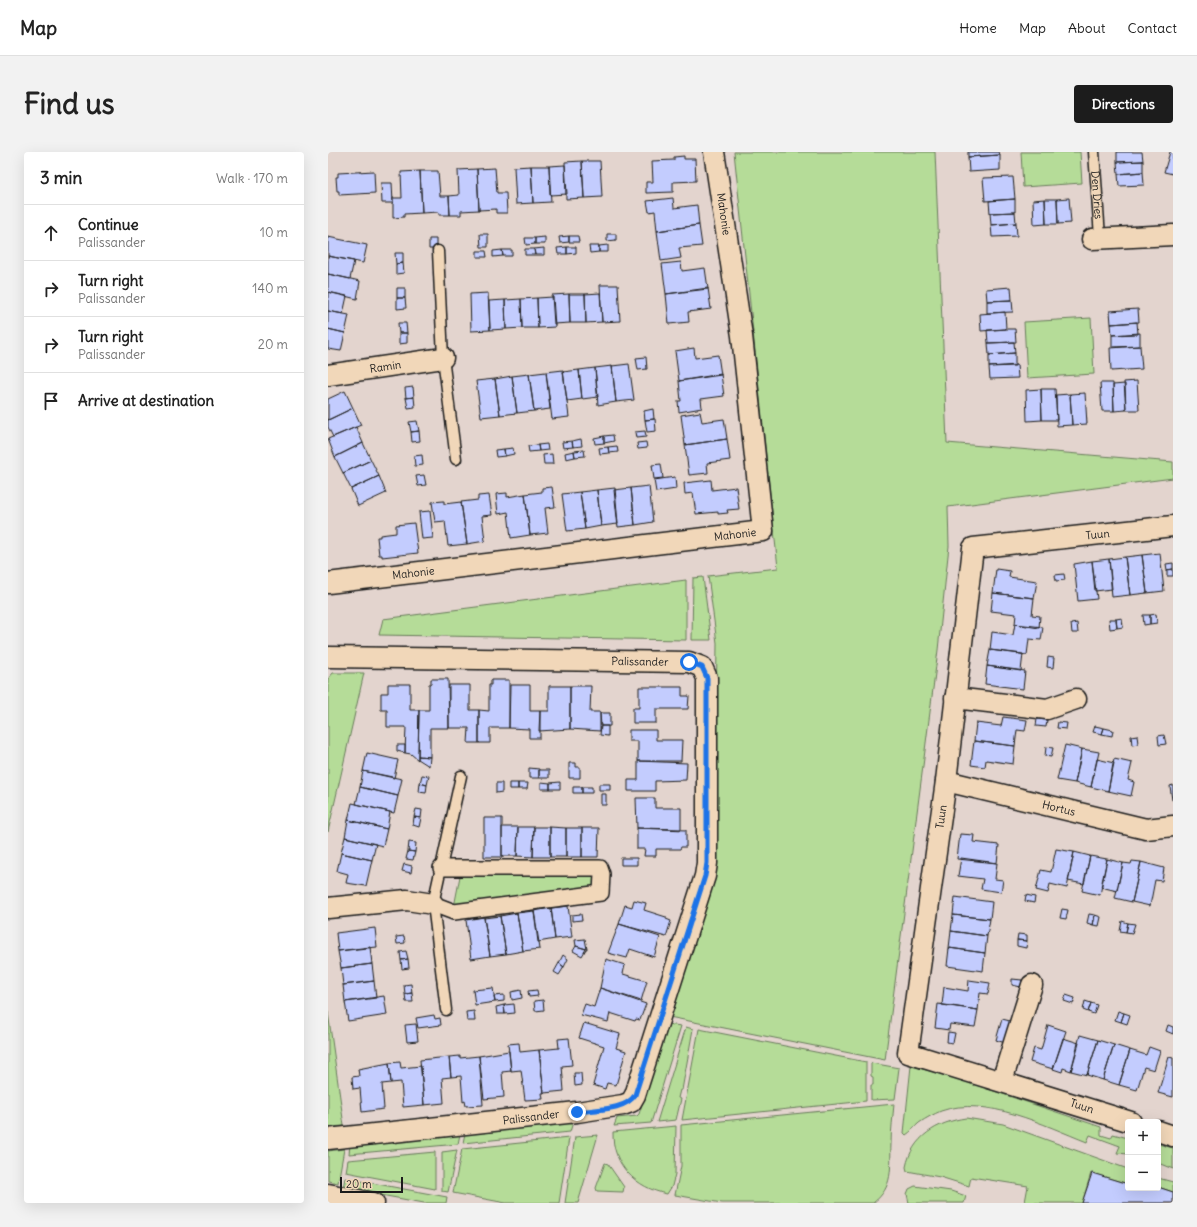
<!DOCTYPE html>
<html lang="en">
<head>
<meta charset="utf-8">
<style>
  :root { --surface:#fff; --page:#f2f2f2; --text:#222; --muted:#767676; --line:#e0e0e0; --accent:#1c1c1c }
  body { margin:0; font-family:Delius,sans-serif; background:var(--page); color:var(--text) }
  .controls { position:absolute; right:12px; bottom:12px; display:grid; overflow:hidden; border-radius:4px; box-shadow:0 4px 16px #0002 }
  .controls button { width:36px; height:36px; display:grid; place-items:center; padding:0; border:0; border-bottom:1px solid var(--line); background:var(--surface); color:var(--text); font:20px sans-serif }
  .scale { position:absolute; left:12px; bottom:10px; width:63px; box-sizing:border-box; padding-left:4px; border:2px solid #1c1c1c; border-top:0; font-size:11px; line-height:14px; white-space:nowrap; color:#1c1c1c; -webkit-text-stroke:3px #f1d7b9; paint-order:stroke }
  .stop { position:absolute; width:12px; height:12px; margin:-9px; border:3px solid #1a73e8; border-radius:50%; background:#fff }
  .stop.end { background:#1a73e8; border-color:#fff; box-shadow:0 1px 4px #0008 }
  .list { margin:0; padding:0; list-style:none }
  h2 { display:flex; justify-content:space-between; align-items:center; height:52px; margin:0; padding:0 16px; font-size:17px }
  h2 small { font-size:13px; font-weight:400; color:var(--muted) }
  .list li { display:grid; grid-template-columns:26px 1fr auto; gap:12px; align-items:center; box-sizing:border-box; height:56px; padding:0 16px; border-top:1px solid var(--line) }
  .list b { display:block; font-size:15px; white-space:nowrap }
  .list p { margin:0; font-size:13px; white-space:nowrap; color:var(--muted) }
  .list em { font-size:13px; font-style:normal; color:var(--muted) }
  .icon { flex:none; width:22px; height:22px; fill:none; stroke:currentColor; stroke-width:2; stroke-linecap:round; stroke-linejoin:round }
  .map { position:relative; flex:none; width:845px; height:1051px; overflow:hidden; border-radius:4px }
  header { display:flex; align-items:center; gap:24px; box-sizing:border-box; height:56px; padding:0 20px; background:var(--surface); border-bottom:1px solid var(--line) }
  header strong { font-size:19px }
  nav { display:flex; gap:22px; margin-inline-start:auto; font-size:14px }
  .intro { display:flex; align-items:center; justify-content:space-between; box-sizing:border-box; height:96px; padding:0 24px }
  h1 { margin:0; font-size:28px }
  .button { padding:10px 18px; border-radius:4px; background:var(--accent); color:#fff; font-size:14px; font-weight:700 }
  main { display:flex; gap:24px; padding:0 24px }
  aside { flex:1; background:var(--surface); border-radius:4px; box-shadow:0 4px 16px #0002 }
  .map>svg:first-child { display:block }
</style>
</head>
<body>
<header>
<strong>Map</strong>
<nav><a>Home</a><a>Map</a><a>About</a><a>Contact</a></nav>
</header>
<div class="intro"><h1>Find us</h1><a class="button">Directions</a></div>
<main>
<aside>
<h2>3 min<small>Walk · 170 m</small></h2>
<ul class="list">
<li><svg class="icon" aria-label="ahead" viewBox="0 0 24 24"><path d="M12 20V5M6 11l6-6 6 6"/></svg><div><b>Continue</b><p>Palissander</p></div><em>10 m</em></li>
<li><svg class="icon" aria-label="right" viewBox="0 0 24 24"><path d="M7 20v-9h11M14 6l5 5-5 5"/></svg><div><b>Turn right</b><p>Palissander</p></div><em>140 m</em></li>
<li><svg class="icon" aria-label="right" viewBox="0 0 24 24"><path d="M7 20v-9h11M14 6l5 5-5 5"/></svg><div><b>Turn right</b><p>Palissander</p></div><em>20 m</em></li>
<li><svg class="icon" aria-label="arrive" viewBox="0 0 24 24"><path d="M6 21V4h12l-3 4 3 4H6"/></svg><div><b>Arrive at destination</b></div></li>
</ul>
</aside>
<div class="map">
<svg width="845" height="1051" viewBox="0 0 845 1051">
  <rect width="100%" height="100%" fill="#e3d4ce"/>
  <filter id="ink" filterUnits="userSpaceOnUse"><feTurbulence type="fractalNoise" baseFrequency=".025" numOctaves="2"/><feDisplacementMap in="SourceGraphic" scale="8" xChannelSelector="R" yChannelSelector="G"/><feConvolveMatrix kernelMatrix="1 2 1 2 8 2 1 2 1" color-interpolation-filters="sRGB"/></filter>
  <g filter="url(#ink)">
    <path fill="#b5dc98" stroke="#687c5a" d="M406,0H607L619,291L845,310V326L620,355L621,394L610,498L557,908L341,865L386,721L389,491L380,424L450,416Z
      M693,0H752L754,31L695,35Z
      M763,166L766,222L699,226L696,170Z
      M375,425L383,488H364L365,426Z
      M358,428V488L51,483L55,467Z
      M5,521H36L0,680V527Z
      M133,719L270,721V737L126,755Z
      M0,860L16,974L0,975Z
      M339,872L353,874L323,971L286,974L289,966L309,964L311,962Z
      M358,875L365,877L354,938H352L350,946L353,947L348,968L329,970Z
      M371,877L538,910V949L354,968Z
      M543,911L571,916L567,947L543,948V933H545V925L543,924Z
      M583,914L621,924L773,975V983L783,986L785,982L800,986V1002L789,1001L792,994L762,983L759,990C718,974 657,943 613,959C606,962 598,966 591,971C587,974 583,980 578,983L576,981Z
      M566,952C565,965 563,978 563,992C562,1016 566,1035 545,1051H394L347,1043L353,1014V973Z
      M638,966L675,972L797,1016L800,1017V1032L763,1021L754,1051H702L697,1050L700,1034L643,1025L641,1034L612,1025L579,1019L578,1015C584,985 609,970 638,966Z
      M245,970L242,980L135,991L137,981Z
      M348,974L347,1022L344,1034L339,1042C308,1036 284,1013 285,980Z
      M132,982L130,992L21,1002L22,992Z
      M270,983L250,1051H237L247,985Z
      M241,986L231,1051H178L125,1041L134,997Z
      M830,992L845,996V1017L830,1011Z
      M16,997L10,1031L0,1029V999Z
      M129,998L120,1040L114,1039V1000Z
      M107,1000V1037L18,1020L20,1008Z
      M277,1011L280,1012L296,1035L295,1040L269,1039L268,1036Z
      M17,1026L119,1045L118,1051H96L15,1036Z
      M830,1026L845,1030V1040L830,1035Z
      M587,1034L623,1039L638,1044L636,1051H581L579,1042L581,1037Z"/>
    <path fill="#c3ccfe" stroke="#1c1c1c" d="M640,0H671L672,3L640,5Z
      M789,0H814L815,9L789,10Z
      M842,0H845V22L836,20Z
      M672,3V18L641,20L640,5Z
      M356,4V7H367L368,29L345,30V40L318,41V30H325L324,9L346,8V5Z
      M254,9H272L274,45L256,46Z
      M254,9L256,46L238,47L237,10Z
      M815,9V20L790,22L789,10Z
      M237,13L239,42L222,43L221,14Z
      M203,14H221L223,50L205,51Z
      M203,14L205,51L188,52L186,15Z
      M167,16L169,41H178L179,61H168V57L151,58L149,17Z
      M149,17L151,58L133,59V63H122L121,44L131,43L130,18Z
      M46,19L47,41L11,43V39H9L8,25H10V21Z
      M92,19H110L112,44H121L122,63H111V60L94,61Z
      M92,19L94,61L76,62V65L65,66V46H74L73,20Z
      M815,20L816,33L791,34L790,22Z
      M685,25L687,47L657,49L655,26Z
      M53,31H64L65,51H54Z
      M345,46L346,56L369,53L371,73L329,79L327,59L321,60L319,49Z
      M741,46L743,71L730,72L729,47Z
      M687,47V60L662,61L661,49Z
      M717,47H729L730,72H718Z
      M717,47L718,72L706,73L705,48Z
      M687,60L688,71L663,73L662,61Z
      M688,71L689,84L664,85L663,73Z
      M371,73L374,94L351,96L353,106L333,109L329,79Z
      M152,82H160V95H153Z
      M279,82H288V88L279,89Z
      M241,84H250L251,90H241Z
      M241,84V90L232,91L231,85Z
      M0,85L39,93L35,111L0,104Z
      M217,85V92H207V86Z
      M197,86H207V92L198,93Z
      M101,87H108V97H101Z
      M280,93V100H271V94Z
      M261,94H271V100L262,101Z
      M239,95H248V101L239,102Z
      M239,95V102H230L229,96Z
      M216,96V103H207L206,97Z
      M197,97H206L207,103H197Z
      M174,98H184V104H175Z
      M174,98L175,104L165,105V99Z
      M149,99H158L159,105H149Z
      M67,101H75V111L68,112Z
      M0,104L26,109L22,127L0,122Z
      M353,110L354,119L377,116L380,137L338,142L334,112Z
      M75,111L76,121L68,122V112Z
      M0,122L32,129L29,147L0,140Z
      M272,133H290L292,169L274,170Z
      M683,135L684,148L659,149L658,137Z
      M69,136H77V146H69Z
      M380,136L383,157L360,160L361,170L341,172L338,142Z
      M0,140L19,144L15,162L0,159Z
      M160,141L162,178L143,179L142,142Z
      M272,141L274,170L258,171L257,142Z
      M241,142H257L258,171H242Z
      M241,142L242,171L226,172L224,143Z
      M225,145L227,175L210,176L209,146Z
      M69,146H77L78,156L69,157Z
      M209,146L210,176H194L193,147Z
      M193,147L194,176L178,177L177,148Z
      M177,148L178,177L162,178L161,149Z
      M684,148L685,160L659,161V149Z
      M810,157L811,170L783,172L782,159Z
      M0,159L21,163L17,181L0,177Z
      M677,160L678,177L653,179L652,162Z
      M809,170L810,182L784,183L783,172Z
      M70,171H78L79,181H71Z
      M0,177L17,181L13,199L0,197Z
      M678,177H687L688,190L660,191L659,178Z
      M71,181H79V191L71,192Z
      M812,181V194L784,195V183Z
      M686,190L687,201L661,203L660,191Z
      M812,194L814,217L783,219L782,196Z
      M366,196L367,206L390,203L393,223L351,229L347,199Z
      M687,201V214L661,215V203Z
      M318,205L319,217L310,218L308,206Z
      M301,212L306,248L288,250L284,214Z
      M689,213L690,226L662,227L661,215Z
      M284,214L288,250L270,253L267,216Z
      M267,216L270,245L254,247L251,218Z
      M235,218L241,265L224,267L218,220Z
      M251,218L254,247L239,249L235,220Z
      M218,220L222,257L206,259L201,222Z
      M201,222L206,259L189,261L184,224Z
      M393,222L396,244L373,247L374,256L351,260L350,249H353L351,229Z
      M184,224L189,261L172,263L167,227Z
      M167,227L172,263L153,265L148,229Z
      M809,229L811,258H798L796,230Z
      M772,231H785L786,259H774Z
      M797,232L798,258L786,259L785,233Z
      M85,235L86,245L78,246L77,236Z
      M713,237L714,268L699,269L698,238Z
      M713,237H727L729,268H714Z
      M17,239L25,256L0,268V247Z
      M757,241L759,272L744,273L742,242Z
      M742,242L744,273L729,274L728,243Z
      M86,245L87,255L80,256L78,246Z
      M25,256L33,273L5,285L0,275V268Z
      M325,257L326,267L317,268L316,259Z
      M372,260L374,270L396,267L399,287L357,293L353,263Z
      M327,267L328,279L319,280L317,268Z
      M89,269L91,279L83,280L81,270Z
      M28,275L35,291L7,305L0,287Z
      M91,279L92,289L84,290L83,280Z
      M317,279L318,285L308,286L307,280Z
      M285,283L286,289L276,291V284Z
      M276,284V291L267,292L266,286Z
      M253,287L254,294L245,295L244,289Z
      M399,287L402,308L379,311L380,321L361,323L357,293Z
      M244,289L245,295L235,296L234,290Z
      M318,290L319,296L310,297L309,291Z
      M35,291L43,308L15,321L7,305Z
      M219,292L220,298L211,299L210,293Z
      M210,293L211,299L201,300L200,294Z
      M289,294L290,300L281,301L280,295Z
      M280,295L281,301L272,302L271,296Z
      M185,296L186,302L177,304L176,297Z
      M176,297L177,304L168,305L167,298Z
      M256,298L257,304L247,305L246,299Z
      M246,299L247,305L238,307L237,301Z
      M224,302L225,312H216L215,303Z
      M94,303L95,313L87,314L86,304Z
      M43,308L51,324L23,337L15,321Z
      M333,312L335,326L326,327L324,313Z
      M96,323L98,333L90,334L88,324Z
      M51,324L58,341L30,354L23,337Z
      M347,325L348,337L328,340L326,328Z
      M383,328L384,338L408,335L411,357L399,358L400,361L390,362V360L368,362L365,341L357,342L356,331Z
      M321,334L325,370L307,373L303,336Z
      M224,335L227,355L217,356L220,381L202,383L197,342L214,340V336Z
      M287,336L290,372L273,374L269,338Z
      M303,336L307,373L290,375L286,338Z
      M269,338L273,374L257,377L252,340Z
      M252,340L257,377L239,379L234,342Z
      M179,341V345L197,342L202,383L183,386L180,360L170,362L168,342Z
      M161,343L164,363L154,364L157,389L139,392L133,350L150,348V344Z
      M116,349V352L133,350L139,392L120,394L117,369L107,370L104,350Z
      M102,359L105,386L94,387L91,360Z
      M86,371L90,401L54,405V403H51L49,385H52V383L68,381V373Z
      M832,401L836,439L819,441L814,403Z
      M814,403L819,441L802,443L797,405Z
      M797,405L802,443L784,445L781,407Z
      M781,407L784,437L767,439L764,409Z
      M764,409L769,447L750,449L746,412Z
      M845,411V417L839,418L838,412Z
      M668,417L682,419L681,425L709,429L706,446L665,441Z
      M845,417V424H839V418Z
      M736,422L737,428L728,429L727,423Z
      M665,441L706,446L704,463L712,464L711,476L687,472L688,462L663,459Z
      M828,462L829,471L822,472V463Z
      M815,463H822V472L816,473Z
      M794,466L795,475L789,476L788,467Z
      M781,467H788L789,476L782,477Z
      M749,471L750,481H744L743,472Z
      M687,472L715,475L713,488L701,487L699,503L662,498L664,480L685,483Z
      M662,498L695,502L693,519L659,514Z
      M720,505L726,506L725,516L719,515Z
      M659,514L697,519L695,537L657,532Z
      M103,527H120L121,576H102V605L90,604L91,558H101V532H103Z
      M163,528H181V576H162V591H151V558L161,559V533H163Z
      M60,532H82V558H91L90,608L83,602L77,601L78,575H59V558H53V541H60Z
      M121,533H142V558H151V591H140L141,576H121Z
      M182,533H202V559H212V586H201V577L181,576Z
      M221,534H242V577L211,579L212,559H221Z
      M242,534H263L262,560H272V579L242,577Z
      M311,535H354V544H361L360,557H328V571H305V556H311Z
      M272,561H282V574H273Z
      M675,565L699,568L697,579L689,578L687,594L646,589L648,571L673,574Z
      M709,567L719,568L718,575L708,574Z
      M730,570L739,571L738,577L729,576Z
      M273,574H280V584L272,583Z
      M767,574L776,576L774,582L765,580Z
      M776,576L785,578L784,584L774,582Z
      M301,578H328V588H354L353,609H310V589H301Z
      M809,583L810,592L804,593L803,584Z
      M836,583L838,592L831,593L830,584Z
      M646,589L687,594L685,612L658,608L657,615L643,613Z
      M69,593H77V601L69,599Z
      M737,593L754,597L747,631L729,628Z
      M718,595L725,596L723,605L717,604Z
      M754,597L771,600L763,635L747,631Z
      M39,601L70,608L66,626L35,619Z
      M90,604L102,605L101,614L90,607Z
      M769,607L786,611L780,639L763,635Z
      M786,607L804,611L800,628L806,630L803,644L780,639Z
      M310,609L359,611L358,628L327,629V639H300V628H310Z
      M241,611H248V615H252V626H241Z
      M201,616L211,617V626H201Z
      M211,618H221V626H211Z
      M35,619L74,627L70,644L32,635Z
      M94,623L101,624L99,633L92,631Z
      M213,630L222,631V637H213Z
      M232,630V637H222V631Z
      M92,631L99,633L98,641L91,640Z
      M168,631H174V640L168,641Z
      M181,631H190V637H181Z
      M190,631H200L199,637H190Z
      M271,632H282V638H271Z
      M845,633V648H844L842,634Z
      M32,635L70,644L66,661L28,652Z
      M245,635H254V641H245Z
      M254,635H264V641H254Z
      M273,642H278V653H273Z
      M308,646H327V656H353V677L309,676Z
      M24,651L62,660L59,677L20,668Z
      M88,657L94,658L93,666L86,665Z
      M86,665L93,666L91,675L85,673Z
      M156,666H174V705H156Z
      M20,668L59,677L55,694L17,685Z
      M174,675H190L189,704H174Z
      M190,675H206L205,705L189,704Z
      M206,675H222V705H205Z
      M222,675L238,676V705H222Z
      M238,676H254V705H238Z
      M254,676H271L270,705H254Z
      M309,676L358,678V695H353L352,697H328V704H316L317,697H309Z
      M632,682L646,683L645,690L671,693L669,711L629,707Z
      M17,685L48,692L44,708L13,701Z
      M81,690L88,691L87,700L80,699Z
      M728,697L746,700L739,736L722,732L720,741L708,738L713,718L723,720Z
      M80,699L87,700L85,708L78,707Z
      M746,700L762,704L756,732L740,729Z
      M13,701L44,708L38,734L18,731L20,722L9,719Z
      M762,704L779,707L772,743L754,739Z
      M293,706H309V713H293Z
      M633,706L669,711L667,727L675,728L673,740L653,737L655,727L630,724Z
      M779,707L795,711L789,739L773,735Z
      M804,709L813,710L804,750L787,746L795,711L803,712Z
      M813,710L836,716L834,729L827,728L822,754L804,750Z
      M76,712L84,714L83,721L74,719Z
      M698,743L707,745L706,751L697,749Z
      M627,745L664,750L662,767L625,763Z
      M306,748L318,751L316,758L338,765V767L343,769L338,785L291,772L297,753L304,755Z
      M240,754L244,785L227,787L223,756Z
      M223,756L227,787L210,790L206,759Z
      M734,757L740,758L738,767L732,766Z
      M206,759L212,797L195,799L189,761Z
      M189,761L195,799L178,802L172,764Z
      M253,762L254,768L244,769V763Z
      M761,762L767,763L765,773L759,771Z
      M625,763L662,767L659,784L623,779Z
      M767,763L773,765L771,774L765,773Z
      M172,764L178,802L162,804L156,766Z
      M156,765L162,804L143,807L138,768Z
      M794,769L800,771L798,780L792,779Z
      M800,771L807,772L804,781L798,780Z
      M291,772L332,785L326,805L302,797L299,806L280,801Z
      M47,776L49,795L10,799L8,781Z
      M623,779L659,784L657,801L621,796Z
      M690,782L699,783V789L689,788Z
      M76,784L77,791L69,792L68,785Z
      M257,787L259,797L248,794L247,788Z
      M689,788L699,789L698,796L689,794Z
      M248,794L258,797L254,804L245,799Z
      M42,795L44,812L13,816L10,799Z
      M621,796L657,801L655,819L619,814Z
      M78,799L80,807L73,808L72,800Z
      M235,803L240,807L236,815L231,811Z
      M80,807L81,816L74,817L73,808Z
      M278,807L297,813L295,822L319,829L313,849L272,836Z
      M231,811L236,815L231,823L226,820Z
      M44,812L46,829L15,833L13,816Z
      M684,827L694,828L693,835L684,833Z
      M641,828L662,831L660,842L652,841L650,858L614,853L616,835L640,839Z
      M46,829L48,846L17,850L15,833Z
      M83,832L84,841L77,842L76,833Z
      M165,836L167,850L147,853L145,838Z
      M272,836L318,852L312,868L308,867L307,869L282,861L280,870L253,863L257,852L266,855Z
      M193,838L194,846L184,848L183,840Z
      M209,838L210,844L201,845L200,839Z
      M84,841L85,850H78L77,842Z
      M176,843V849L167,850L166,844Z
      M738,843L747,846L745,852L736,849Z
      M56,844L59,863L20,869L17,850Z
      M215,848L216,858L207,859L206,849Z
      M757,849L763,851L760,860L755,858Z
      M763,851L769,853L766,862L760,860Z
      M186,852L187,861L177,862L176,853Z
      M610,852L650,858L647,875L622,872L621,878L607,876Z
      M176,853L177,862H169L168,855Z
      M146,859L147,869H139L138,860Z
      M790,859L796,861L793,870L787,868Z
      M796,861L802,863L799,872L793,870Z
      M106,863L107,867L112,866L113,873L90,876L88,866Z
      M674,867L686,870L680,892L668,888Z
      M256,871L292,882L288,896L298,899L288,933L279,931L277,937L265,933L276,894L251,886Z
      M88,872L90,889L79,890L77,873Z
      M720,873L738,879L725,917L702,910L706,896L713,898Z
      M840,873L845,875V882L838,879Z
      M620,880L627,881L625,891L619,890Z
      M752,883L770,888L759,923L743,919Z
      M241,886L244,913L234,914L236,939L216,941L211,898L231,896L230,887Z
      M735,886L751,891L743,919L735,916L734,920L725,917Z
      M770,888L786,893L775,928L759,923Z
      M191,891L192,900L211,898L216,941H214L215,947L197,948L193,918L183,919L180,892Z
      M786,893L802,898L791,933L775,928Z
      M821,895L832,899L826,918L816,915L809,938L791,933L802,898L818,903Z
      M181,899L183,919L174,920L176,945L156,947L151,904Z
      M132,904V906L151,904L155,953L138,954L137,949L135,950L133,924L123,925L121,905Z
      M121,905L123,925L114,926L116,951L96,953L92,908Z
      M841,905L845,906V945L830,941Z
      M72,910L73,916L93,914L96,953L75,955L73,930L63,931L61,911Z
      M61,911L63,931L54,932L56,957L34,960L32,936L25,937L24,925L31,924L30,917Z
      M246,921H253L254,933L247,934Z
      M764,1021L800,1032V1036L830,1035L845,1040V1051H754Z"/>
    <g fill="none" stroke-linecap="round" stroke-linejoin="round">
      <defs>
        <g id="service">
          <path id="s1" d="M766,0L772,85"/>
          <path d="M110,99L115,206L128,307"/>
          <path d="M118,858L105,752L133,624"/>
        </g>
        <path id="pedestrian" d="M105,752L126,760L273,741L274,722L272,716H113"/>
        <g id="minor">
          <path d="M764,87L845,83"/>
          <path id="s2" d="M0,223L115,206"/>
          <path id="s3" d="M0,431L435,379L414,184L386,0"/>
          <path id="s4" d="M0,505L361,510L374,515L379,526V711L377,724L307,943L303,950L295,953L249,960L0,987"/>
          <path d="M627,546L719,557L748,547"/>
          <path id="s5" d="M618,629L818,677L845,674"/>
          <path d="M0,756L79,748L105,752"/>
          <path d="M674,929L704,833"/>
          <path id="s6" d="M803,970L580,901L618,629L645,396L845,374"/>
          <path d="M830,979L845,984"/>
          <path d="M0,1042L46,1051"/>
        </g>
      </defs>
      <use href="#service" stroke="#1c1c1c" stroke-width="13"/>
      <use href="#pedestrian" stroke="#1c1c1c" stroke-width="18"/>
      <use href="#minor" stroke="#1c1c1c" stroke-width="23"/>
      <use href="#service" stroke="#f1d7b9" stroke-width="10"/>
      <use href="#pedestrian" stroke="#f1d7b9" stroke-width="15"/>
      <use href="#minor" stroke="#f1d7b9" stroke-width="20"/>
    </g>
  </g>
  <g fill="none" stroke-linecap="round" stroke-linejoin="round" filter="url(#ink)">
    <path stroke="#1a73e8" stroke-width="5" d="M249,960C267,957 297,959 307,943L377,724L379,711V526L374,515L361,510"/>
  </g>
  <g text-anchor="middle" dominant-baseline="central" stroke-width="3" stroke-linejoin="round" paint-order="stroke">
    <g font-size="11" fill="#1c1c1c" stroke="#f1d7b9">
      <text stroke="none"><textPath href="#s1" startOffset="43">Den Dries</textPath></text>
      <text transform="translate(396 62) rotate(82)">Mahonie</text>
      <text stroke="none"><textPath href="#s2" startOffset="58">Ramin</textPath></text>
      <text stroke="none"><textPath href="#s3" startOffset="410">Mahonie</textPath></text>
      <text stroke="none"><textPath href="#s6" startOffset="868">Tuun</textPath></text>
      <text stroke="none"><textPath href="#s3" startOffset="86">Mahonie</textPath></text>
      <text stroke="none"><textPath href="#s4" startOffset="312">Palissander</textPath></text>
      <text stroke="none"><textPath href="#s5" startOffset="116">Hortus</textPath></text>
      <text stroke="none"><textPath href="#s6" startOffset="472">Tuun</textPath></text>
      <text transform="translate(754 954) rotate(18)">Tuun</text>
      <text transform="translate(203 965) rotate(-7)">Palissander</text>
    </g>
  </g>
</svg>
<div class="controls">
<button>+</button>
<button>−</button>
</div>
<div class="scale">20 m</div>
<div class="stop" style="left:361px;top:510px"></div>
<div class="stop end" style="left:249px;top:960px"></div>
</div>
</main>
</body>
</html>
